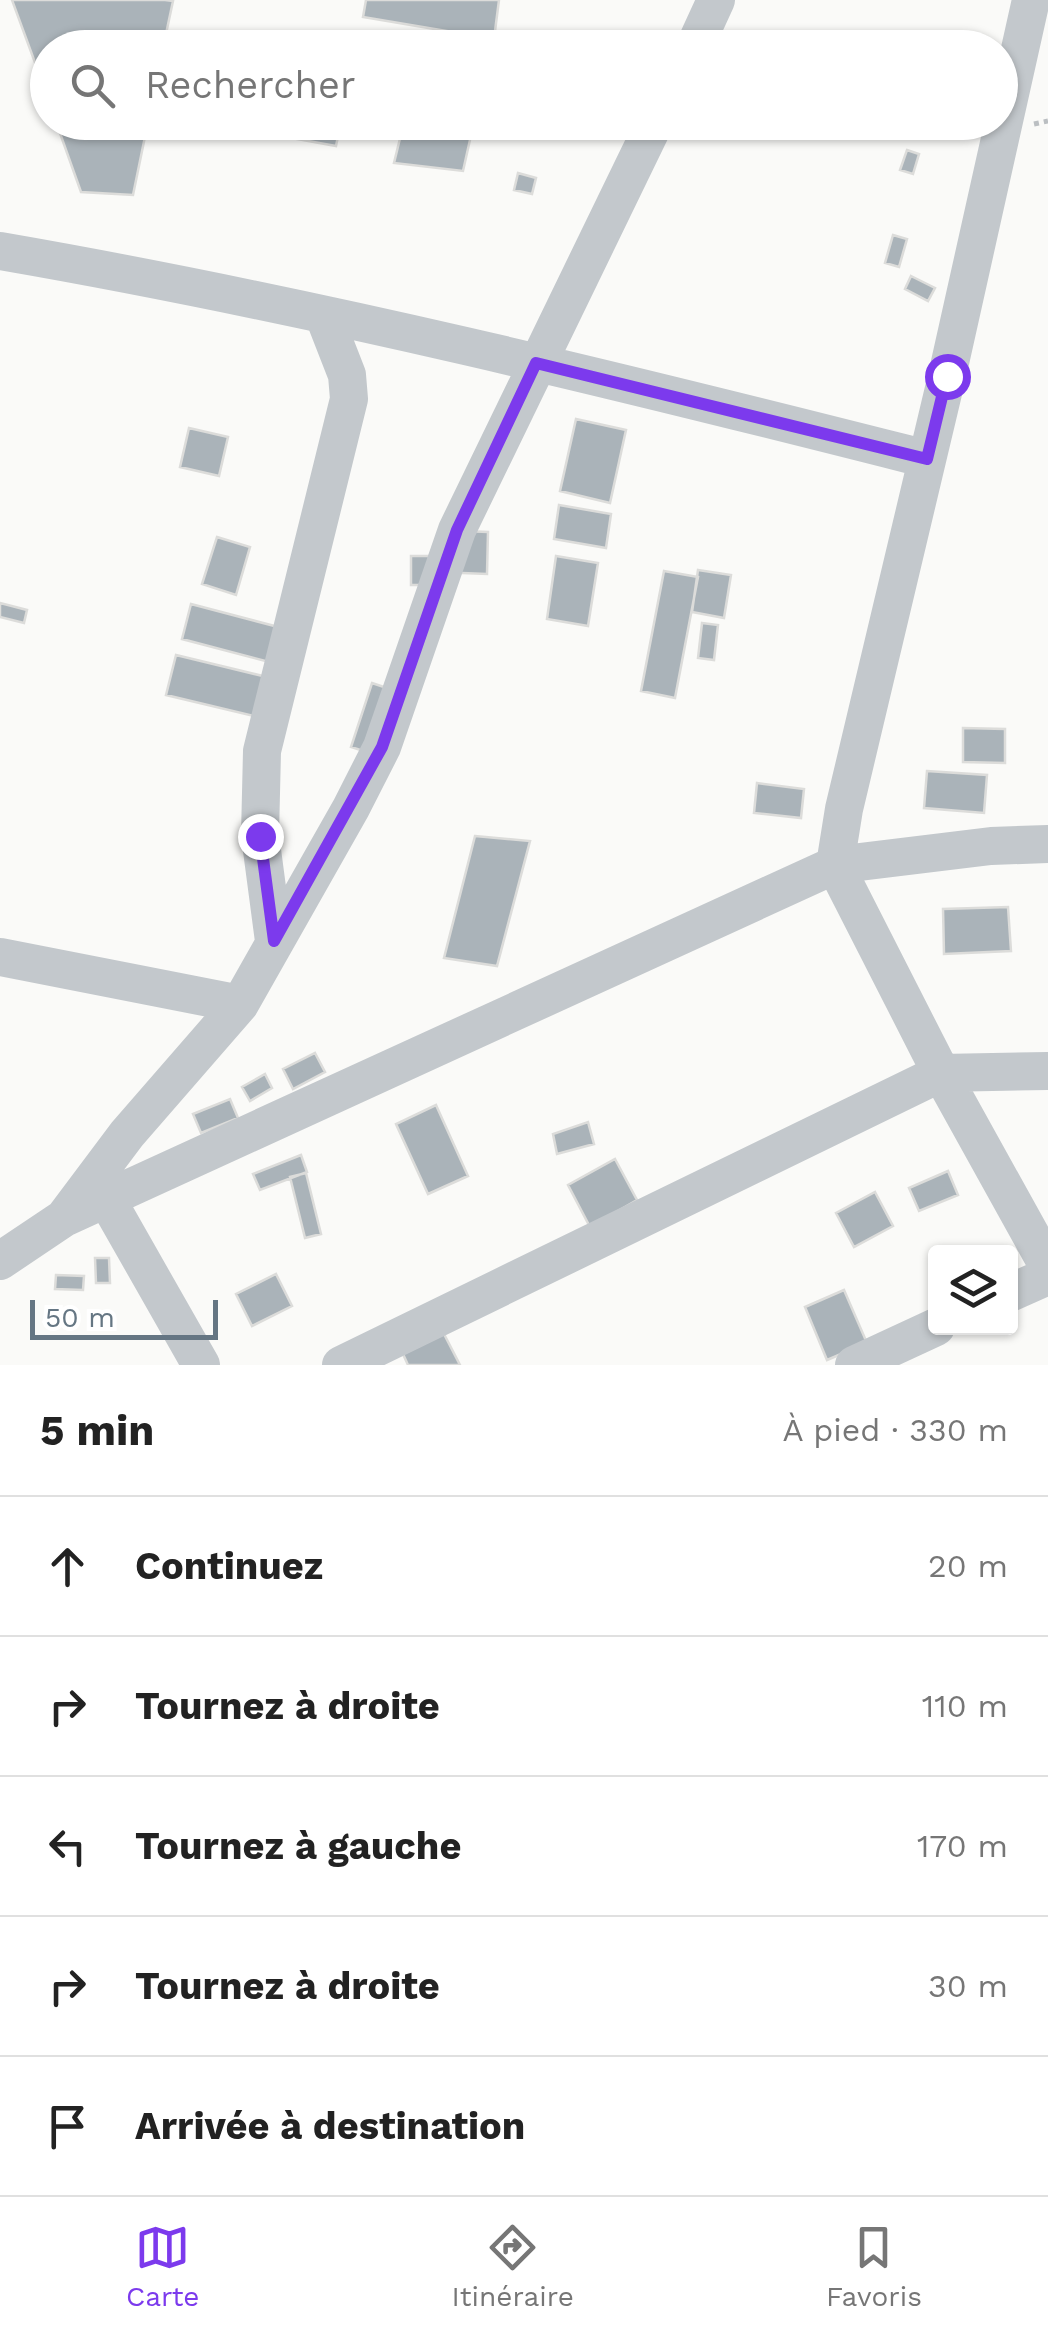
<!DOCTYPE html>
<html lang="fr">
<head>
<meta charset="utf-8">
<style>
  :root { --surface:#fff; --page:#f2f2f2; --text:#222; --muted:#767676; --line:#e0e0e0; --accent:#7c3aed }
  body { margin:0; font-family:"Work Sans",sans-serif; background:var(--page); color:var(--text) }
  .controls { position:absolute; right:30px; bottom:30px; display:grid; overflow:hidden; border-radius:10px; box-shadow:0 2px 8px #0004 }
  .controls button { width:90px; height:90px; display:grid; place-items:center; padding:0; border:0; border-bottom:2px solid var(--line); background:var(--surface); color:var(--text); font:50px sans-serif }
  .scale { position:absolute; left:30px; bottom:25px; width:188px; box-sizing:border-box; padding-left:10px; border:5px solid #657683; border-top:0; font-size:28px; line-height:35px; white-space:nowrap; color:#657683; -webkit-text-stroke:8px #fff; paint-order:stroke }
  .stop { position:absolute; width:30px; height:30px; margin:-22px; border:8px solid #7c3aed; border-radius:50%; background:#fff }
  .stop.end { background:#7c3aed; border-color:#fff; box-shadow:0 2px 10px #0008 }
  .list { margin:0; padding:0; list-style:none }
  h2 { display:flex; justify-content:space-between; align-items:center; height:130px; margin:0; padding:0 40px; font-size:42px }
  h2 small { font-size:32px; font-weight:400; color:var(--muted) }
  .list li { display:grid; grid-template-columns:65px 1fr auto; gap:30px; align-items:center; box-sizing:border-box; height:140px; padding:0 40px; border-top:2px solid var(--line) }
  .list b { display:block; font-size:38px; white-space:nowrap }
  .list em { font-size:32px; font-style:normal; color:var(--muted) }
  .icon { flex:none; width:55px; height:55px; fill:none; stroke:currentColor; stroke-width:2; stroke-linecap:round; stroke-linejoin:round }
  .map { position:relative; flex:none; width:1048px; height:1365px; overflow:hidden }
  .search { position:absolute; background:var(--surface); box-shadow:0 2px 8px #0004; left:30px; right:30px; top:30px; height:110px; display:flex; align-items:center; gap:25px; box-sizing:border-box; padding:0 35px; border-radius:55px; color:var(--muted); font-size:38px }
  .sheet { height:830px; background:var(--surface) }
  nav { display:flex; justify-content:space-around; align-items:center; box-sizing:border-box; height:140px; border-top:2px solid var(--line); background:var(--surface); font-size:28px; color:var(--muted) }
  nav a { display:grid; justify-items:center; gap:5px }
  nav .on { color:var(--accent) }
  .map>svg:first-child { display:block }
</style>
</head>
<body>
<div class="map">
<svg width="1048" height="1365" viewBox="0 0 1048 1365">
  <rect width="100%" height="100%" fill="#fafaf8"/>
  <path fill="#aab3b9" stroke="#dcdcda" stroke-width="2.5" d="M12,0H165L173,1L163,48H48V98Z
    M366,0H499L494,39L363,17Z
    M300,34L358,43L357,48H296Z
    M56,122H148L133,195L81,192Z
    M278,122H341L336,146L275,135Z
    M404,122H474L463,171L394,163Z
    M907,150L919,154L913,174L900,170Z
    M518,173L536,178L532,194L514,190Z
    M893,235L907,239L899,267L885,263Z
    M911,276L935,288L928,301L905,289Z
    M576,419L626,430L610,503L560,491Z
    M189,428L228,437L219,476L180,467Z
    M559,505L611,514L606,548L554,539Z
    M439,530L488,532L487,574L437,572Z
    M217,537L250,547L236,595L202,584Z
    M411,556H429V585H411Z
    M556,556L598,563L588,626L547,619Z
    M698,570L731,575L724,618L692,612Z
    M664,571L698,577L675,698L641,691Z
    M0,603L27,610L24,623L0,617Z
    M191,604L282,628L273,663L182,639Z
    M702,623L718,625L714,660L698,658Z
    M176,655L267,677L258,717L166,695Z
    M372,683L411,696L391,760L351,747Z
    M963,728L1005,729V763L963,762Z
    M927,771L987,775L984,813L924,808Z
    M757,783L804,789L801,818L754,813Z
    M475,836L530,841L497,966L444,958Z
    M1008,907L1011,951L944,954L943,909Z
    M315,1053L325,1072L293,1089L283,1069Z
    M265,1074L272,1088L250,1101L242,1087Z
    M230,1099L238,1118L201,1133L193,1114Z
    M436,1105L468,1176L428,1194L396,1124Z
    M588,1122L594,1144L557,1154L553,1134Z
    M301,1155L307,1172L260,1190L253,1174Z
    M615,1159L637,1200L590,1227L568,1185Z
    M948,1171L958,1195L919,1211L909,1188Z
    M306,1173L321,1234L305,1238L290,1177Z
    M875,1192L893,1226L854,1247L836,1213Z
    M95,1258H109L110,1283H96Z
    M276,1274L292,1306L252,1326L236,1294Z
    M56,1275L84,1276L83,1290L55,1289Z
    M844,1290L867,1343L827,1360L805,1307Z
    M444,1334L460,1365H408L403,1354Z"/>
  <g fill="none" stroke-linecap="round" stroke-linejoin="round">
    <path stroke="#bbbfc2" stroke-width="5" stroke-dasharray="5 5" stroke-linecap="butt" d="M1034,124L1048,121"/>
    <path stroke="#c3c8cc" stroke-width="38" d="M1031,0L947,376L844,809L835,865L941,1073L1048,1266
      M694,48L716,0
      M0,251C312,305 620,381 927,459
      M274,941L260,835L262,751L349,399L347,375L324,316
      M0,957L240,1004
      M106,1198L201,1365
      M64,1218L127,1134L240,1004L351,808L382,747L457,530L655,122
      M0,1261L64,1218L835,865L991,846L1048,844
      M1010,1293L1048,1276
      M341,1365L941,1073L1048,1071
      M854,1365L936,1327"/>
  </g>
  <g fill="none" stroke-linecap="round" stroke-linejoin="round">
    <path stroke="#7c3aed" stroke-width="12" d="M260,836L274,941L382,747L457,530L536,363L927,459L947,376"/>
  </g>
</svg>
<div class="controls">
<button><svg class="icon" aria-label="layers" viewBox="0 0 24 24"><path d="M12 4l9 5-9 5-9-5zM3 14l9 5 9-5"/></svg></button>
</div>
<div class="scale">50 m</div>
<div class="stop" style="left:947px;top:376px"></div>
<div class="stop end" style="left:260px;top:836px"></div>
<div class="search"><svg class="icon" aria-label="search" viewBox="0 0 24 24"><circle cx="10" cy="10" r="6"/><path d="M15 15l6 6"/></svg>Rechercher</div>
</div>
<section class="sheet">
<h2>5 min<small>À pied · 330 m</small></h2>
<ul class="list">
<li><svg class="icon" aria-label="ahead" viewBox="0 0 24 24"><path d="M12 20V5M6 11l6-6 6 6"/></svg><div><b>Continuez</b></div><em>20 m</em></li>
<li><svg class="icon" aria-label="right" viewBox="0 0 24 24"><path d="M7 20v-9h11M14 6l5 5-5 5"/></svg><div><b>Tournez à droite</b></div><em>110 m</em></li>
<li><svg class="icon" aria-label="left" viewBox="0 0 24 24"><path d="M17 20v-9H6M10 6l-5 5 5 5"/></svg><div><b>Tournez à gauche</b></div><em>170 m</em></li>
<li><svg class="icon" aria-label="right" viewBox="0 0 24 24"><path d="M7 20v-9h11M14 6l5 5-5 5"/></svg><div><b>Tournez à droite</b></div><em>30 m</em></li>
<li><svg class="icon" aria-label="arrive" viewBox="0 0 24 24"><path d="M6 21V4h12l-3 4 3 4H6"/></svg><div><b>Arrivée à destination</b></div></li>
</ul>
</section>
<nav>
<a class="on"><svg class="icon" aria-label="map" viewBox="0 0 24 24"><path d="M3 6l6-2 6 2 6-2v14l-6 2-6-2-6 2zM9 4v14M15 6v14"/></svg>Carte</a>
<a><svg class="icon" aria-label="directions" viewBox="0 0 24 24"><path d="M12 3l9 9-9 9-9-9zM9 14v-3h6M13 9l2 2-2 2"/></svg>Itinéraire</a>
<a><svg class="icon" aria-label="saved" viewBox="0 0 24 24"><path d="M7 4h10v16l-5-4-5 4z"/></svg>Favoris</a>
</nav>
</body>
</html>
